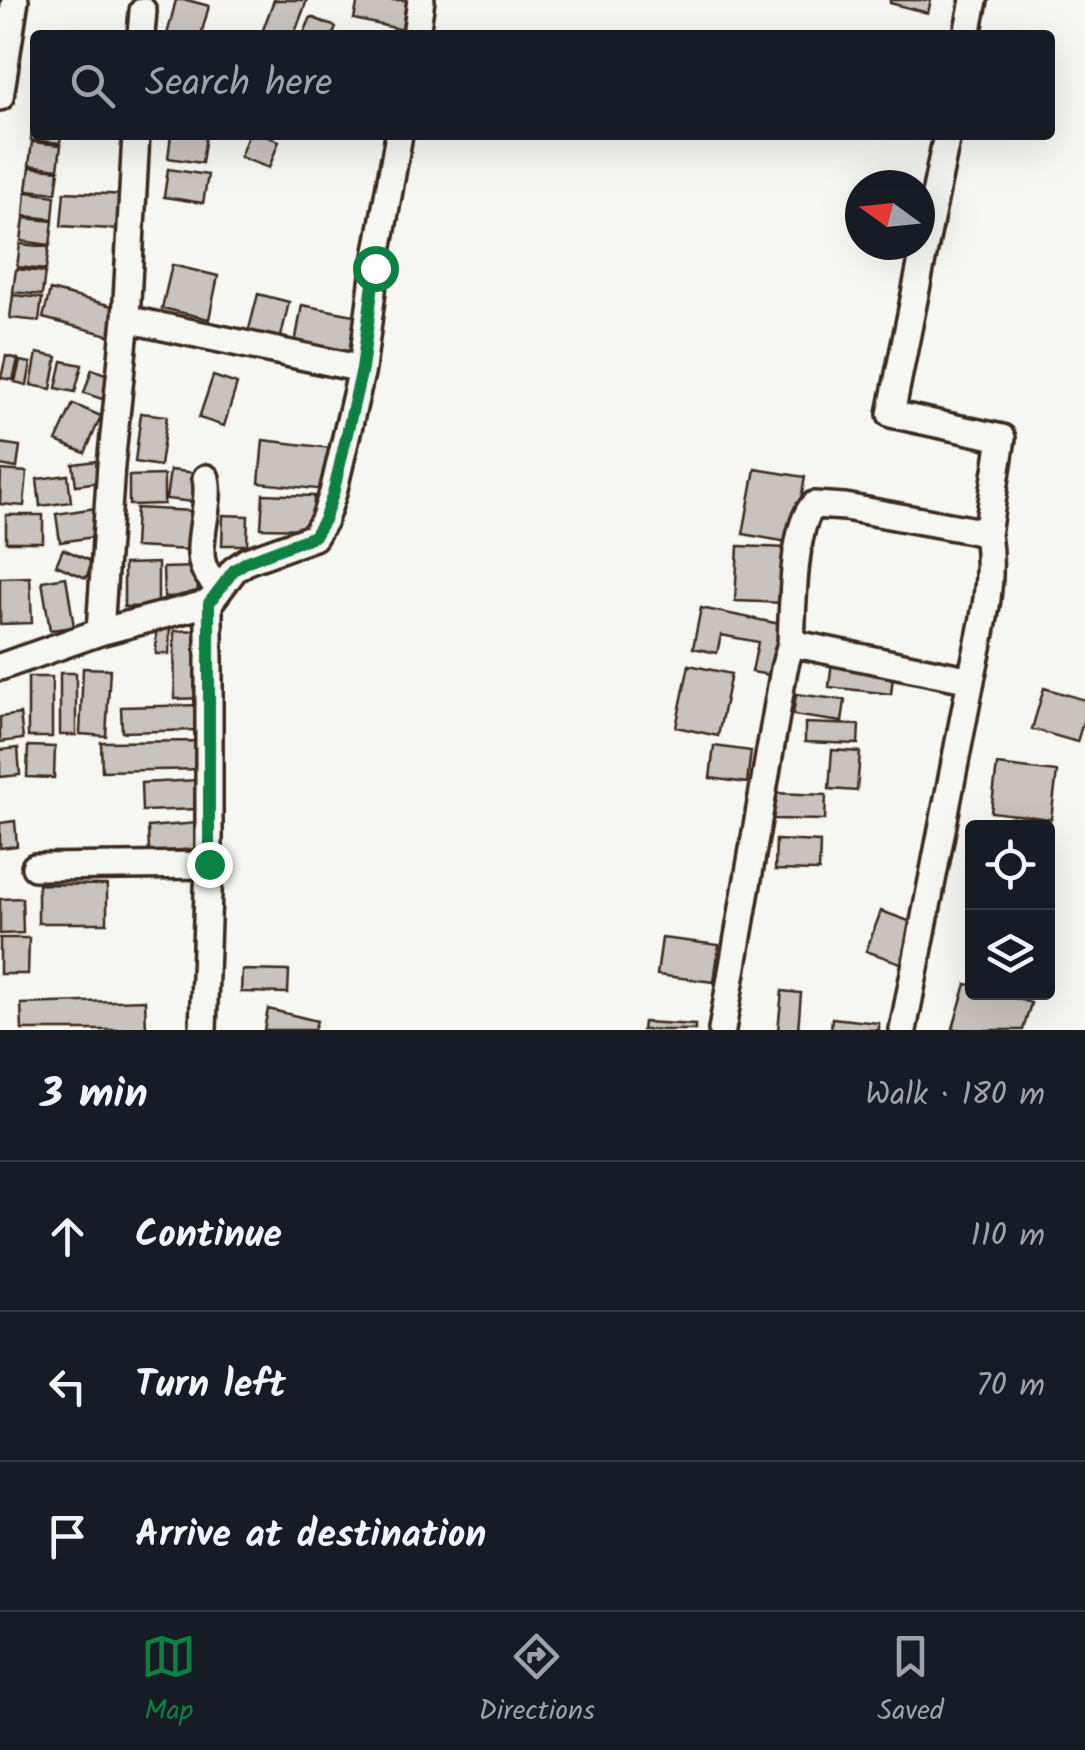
<!DOCTYPE html>
<html lang="en">
<head>
<meta charset="utf-8">
<style>
  :root { --surface:#171b24; --page:#20242c; --text:#f1f3f6; --muted:#9ea1a6; --line:#363941; --accent:#0b8043 }
  body { margin:0; font-family:Kalam,sans-serif; background:var(--page); color:var(--text) }
  .controls { position:absolute; right:30px; bottom:30px; display:grid; overflow:hidden; border-radius:10px; box-shadow:0 10px 40px #0002 }
  .controls button { width:90px; height:90px; display:grid; place-items:center; padding:0; border:0; border-bottom:2px solid var(--line); background:var(--surface); color:var(--text); font:50px sans-serif }
  .compass { position:absolute; left:845px; top:170px; width:90px; height:90px; border-radius:50%; background:var(--surface); box-shadow:0 10px 40px #0002; rotate:285deg }
  .stop { position:absolute; width:30px; height:30px; margin:-22px; border:8px solid #0b8043; border-radius:50%; background:#fff }
  .stop.end { background:#0b8043; border-color:#fff; box-shadow:0 2px 10px #0008 }
  .list { margin:0; padding:0; list-style:none }
  h2 { display:flex; justify-content:space-between; align-items:center; height:130px; margin:0; padding:0 40px; font-size:42px }
  h2 small { font-size:32px; font-weight:400; color:var(--muted) }
  .list li { display:grid; grid-template-columns:65px 1fr auto; gap:30px; align-items:center; box-sizing:border-box; height:150px; padding:0 40px; border-top:2px solid var(--line) }
  .list b { display:block; font-size:38px; white-space:nowrap }
  .list em { font-size:32px; font-style:normal; color:var(--muted) }
  .icon { flex:none; width:55px; height:55px; fill:none; stroke:currentColor; stroke-width:2; stroke-linecap:round; stroke-linejoin:round }
  .map { position:relative; flex:none; width:1085px; height:1030px; overflow:hidden }
  .search { position:absolute; background:var(--surface); box-shadow:0 10px 40px #0002; left:30px; right:30px; top:30px; height:110px; display:flex; align-items:center; gap:25px; box-sizing:border-box; padding:0 35px; border-radius:10px; color:var(--muted); font-size:38px }
  .sheet { height:580px; background:var(--surface) }
  nav { display:flex; justify-content:space-around; align-items:center; box-sizing:border-box; height:140px; border-top:2px solid var(--line); background:var(--surface); font-size:28px; color:var(--muted) }
  nav a { display:grid; justify-items:center; gap:5px }
  nav .on { color:var(--accent) }
  .map>svg:first-child { display:block }
</style>
</head>
<body>
<div class="map">
<svg width="1085" height="1030" viewBox="0 0 1085 1030">
  <rect width="100%" height="100%" fill="#f6f6f2"/>
  <filter id="ink" filterUnits="userSpaceOnUse"><feTurbulence type="fractalNoise" baseFrequency=".01" numOctaves="2"/><feDisplacementMap in="SourceGraphic" scale="20" xChannelSelector="R" yChannelSelector="G"/><feConvolveMatrix kernelMatrix="1 2 1 2 8 2 1 2 1" color-interpolation-filters="sRGB"/></filter>
  <g filter="url(#ink)">
    <path fill="#c8c3be" stroke="#3b2a1e" stroke-width="2.5" d="M176,0H187L209,6L201,35H167Z
      M274,0H307L294,35H261Z
      M358,0H411L404,30L354,19Z
      M890,0H931L928,13L890,3Z
      M311,17L336,27L333,35H303Z
      M33,117L35,135H61L60,143L31,140Z
      M171,135H206L202,163L168,158Z
      M248,135H265L279,141L269,168L240,157Z
      M32,142L61,145L58,169L29,165Z
      M30,167L59,170L56,193L27,190Z
      M168,169L208,175L203,203L164,197Z
      M26,192L55,196L53,219L24,216Z
      M64,192L130,195L128,230L61,226Z
      M24,218L53,221L50,245L21,241Z
      M20,244L49,247L46,270L17,267Z
      M172,265L218,276L209,319L162,308Z
      M16,269L45,272L42,295L13,292Z
      M50,290L124,309L116,337L43,318Z
      M258,294L289,302L280,341L248,333Z
      M13,295L42,298L39,321L10,318Z
      M302,305L359,316L351,360L294,349Z
      M37,353L57,357L51,389L31,385Z
      M6,356L18,359L13,380L1,378Z
      M20,361L31,363L27,385L15,382Z
      M62,361L82,365L75,392L56,388Z
      M92,369L116,378L108,401L84,393Z
      M213,376L237,384L224,426L199,418Z
      M73,404L101,416L85,453L56,441Z
      M141,413L167,416L160,466L135,462Z
      M263,440L331,448L326,490L259,483Z
      M0,443L20,446L17,468L0,465Z
      M105,460L108,481L76,485L73,464Z
      M755,469L805,477L793,543L743,534Z
      M1,470L27,472L24,506L0,504Z
      M170,470L197,473L194,502L166,499Z
      M68,475L71,502L40,506L37,479Z
      M164,475V504L129,505V476Z
      M263,494L314,496L313,529L261,528Z
      M96,508L100,536L60,542L56,514Z
      M136,508L192,511L190,550L134,547Z
      M6,515H43V542H6Z
      M223,515L248,516L247,545H222Z
      M738,546L789,548L786,603L735,601Z
      M63,549L93,562L86,578L56,565Z
      M158,563V606L124,607V564Z
      M197,567L198,596L164,597L163,568Z
      M30,577L32,623L0,624V578Z
      M66,577L74,627L50,630L42,581Z
      M701,608L785,625L775,676L752,672L758,642L721,635L717,653L693,648Z
      M156,623H170L169,654H156Z
      M205,630L206,698L175,699L174,631Z
      M832,661L894,668L891,694L829,687Z
      M689,665L731,674L718,736L676,727Z
      M83,668L110,669L106,736L80,734Z
      M60,673H76V735H60Z
      M28,677H52V737H28Z
      M1044,688L1085,700V715L1077,742L1032,729Z
      M796,694L845,700L842,722L793,715Z
      M199,705V730L122,732L121,707Z
      M20,714L23,739L0,742V717Z
      M805,723L859,725L858,744L805,742Z
      M206,741V769L102,771L101,742Z
      M28,746L55,747L54,778L27,777Z
      M714,746L751,751L747,783L710,778Z
      M18,748L20,775L0,777V750Z
      M832,750L860,752L857,791L829,789Z
      M997,765L1057,772L1051,819L991,812Z
      M198,780L200,809L142,811L141,783Z
      M773,793L826,795L825,820L772,819Z
      M15,821L17,846L0,848V823Z
      M198,823L199,849L149,852L148,827Z
      M776,840L820,842L819,871L775,870Z
      M38,884L107,885V923H38Z
      M22,898L23,933L0,934V899Z
      M881,911L920,925L906,965L866,951Z
      M0,938H29L28,974H0Z
      M662,938L719,945L714,982L657,975Z
      M242,970L289,971L288,993L241,992Z
      M966,984L972,985V992H996L1031,1003L1023,1030H961L953,1028Z
      M782,991L801,993L798,1030H778Z
      M145,1000L146,1030H22L21,1004Z
      M268,1009L317,1021L314,1030H264Z
      M832,1018L879,1023V1030H831Z
      M643,1022L695,1025V1030H642Z"/>
    <g fill="none" stroke-linecap="round" stroke-linejoin="round">
      <defs>
        <path id="minor" d="M141,35L143,11
          M416,35L421,0
          M967,35L974,0
          M0,97L15,0
          M947,135L891,414L1002,438L987,534
          M126,319L362,369
          M206,478C212,504 194,545 204,568C207,576 214,582 219,588
          M100,632L111,465L126,319L136,135
          M791,643C793,612 792,525 814,505L845,507L971,530L987,534C995,583 981,632 971,680
          M0,667L100,632L209,603
          M35,867L209,865
          M203,1030L209,865V603L234,570L247,561L314,537L324,520L333,493L362,369L375,268L399,135
          M722,1030L784,669L791,643L971,680L903,1030"/>
      </defs>
      <use href="#minor" stroke="#3b2a1e" stroke-width="32"/>
      <use href="#minor" stroke="#f6f6f2" stroke-width="25"/>
    </g>
  </g>
  <g fill="none" stroke-linecap="round" stroke-linejoin="round" filter="url(#ink)">
    <path stroke="#0b8043" stroke-width="12" d="M209,864V603L234,570L248,561L314,536L324,520L333,494L362,369L375,268"/>
  </g>
</svg>
<div class="controls">
<button><svg class="icon" aria-label="locate" viewBox="0 0 24 24"><circle cx="12" cy="12" r="6"/><path d="M12 2v4M12 18v4M2 12h4M18 12h4"/></svg></button>
<button><svg class="icon" aria-label="layers" viewBox="0 0 24 24"><path d="M12 4l9 5-9 5-9-5zM3 14l9 5 9-5"/></svg></button>
</div>
<svg class="compass" viewBox="-18 -18 36 36"><path d="M0-13l5 13h-10z" fill="#e53935"/><path d="M0 13l5-13h-10z" fill="#9ea1a6"/></svg>
<div class="stop" style="left:375px;top:268px"></div>
<div class="stop end" style="left:209px;top:864px"></div>
<div class="search"><svg class="icon" aria-label="search" viewBox="0 0 24 24"><circle cx="10" cy="10" r="6"/><path d="M15 15l6 6"/></svg>Search here</div>
</div>
<section class="sheet">
<h2>3 min<small>Walk · 180 m</small></h2>
<ul class="list">
<li><svg class="icon" aria-label="ahead" viewBox="0 0 24 24"><path d="M12 20V5M6 11l6-6 6 6"/></svg><div><b>Continue</b></div><em>110 m</em></li>
<li><svg class="icon" aria-label="left" viewBox="0 0 24 24"><path d="M17 20v-9H6M10 6l-5 5 5 5"/></svg><div><b>Turn left</b></div><em>70 m</em></li>
<li><svg class="icon" aria-label="arrive" viewBox="0 0 24 24"><path d="M6 21V4h12l-3 4 3 4H6"/></svg><div><b>Arrive at destination</b></div></li>
</ul>
</section>
<nav>
<a class="on"><svg class="icon" aria-label="map" viewBox="0 0 24 24"><path d="M3 6l6-2 6 2 6-2v14l-6 2-6-2-6 2zM9 4v14M15 6v14"/></svg>Map</a>
<a><svg class="icon" aria-label="directions" viewBox="0 0 24 24"><path d="M12 3l9 9-9 9-9-9zM9 14v-3h6M13 9l2 2-2 2"/></svg>Directions</a>
<a><svg class="icon" aria-label="saved" viewBox="0 0 24 24"><path d="M7 4h10v16l-5-4-5 4z"/></svg>Saved</a>
</nav>
</body>
</html>
